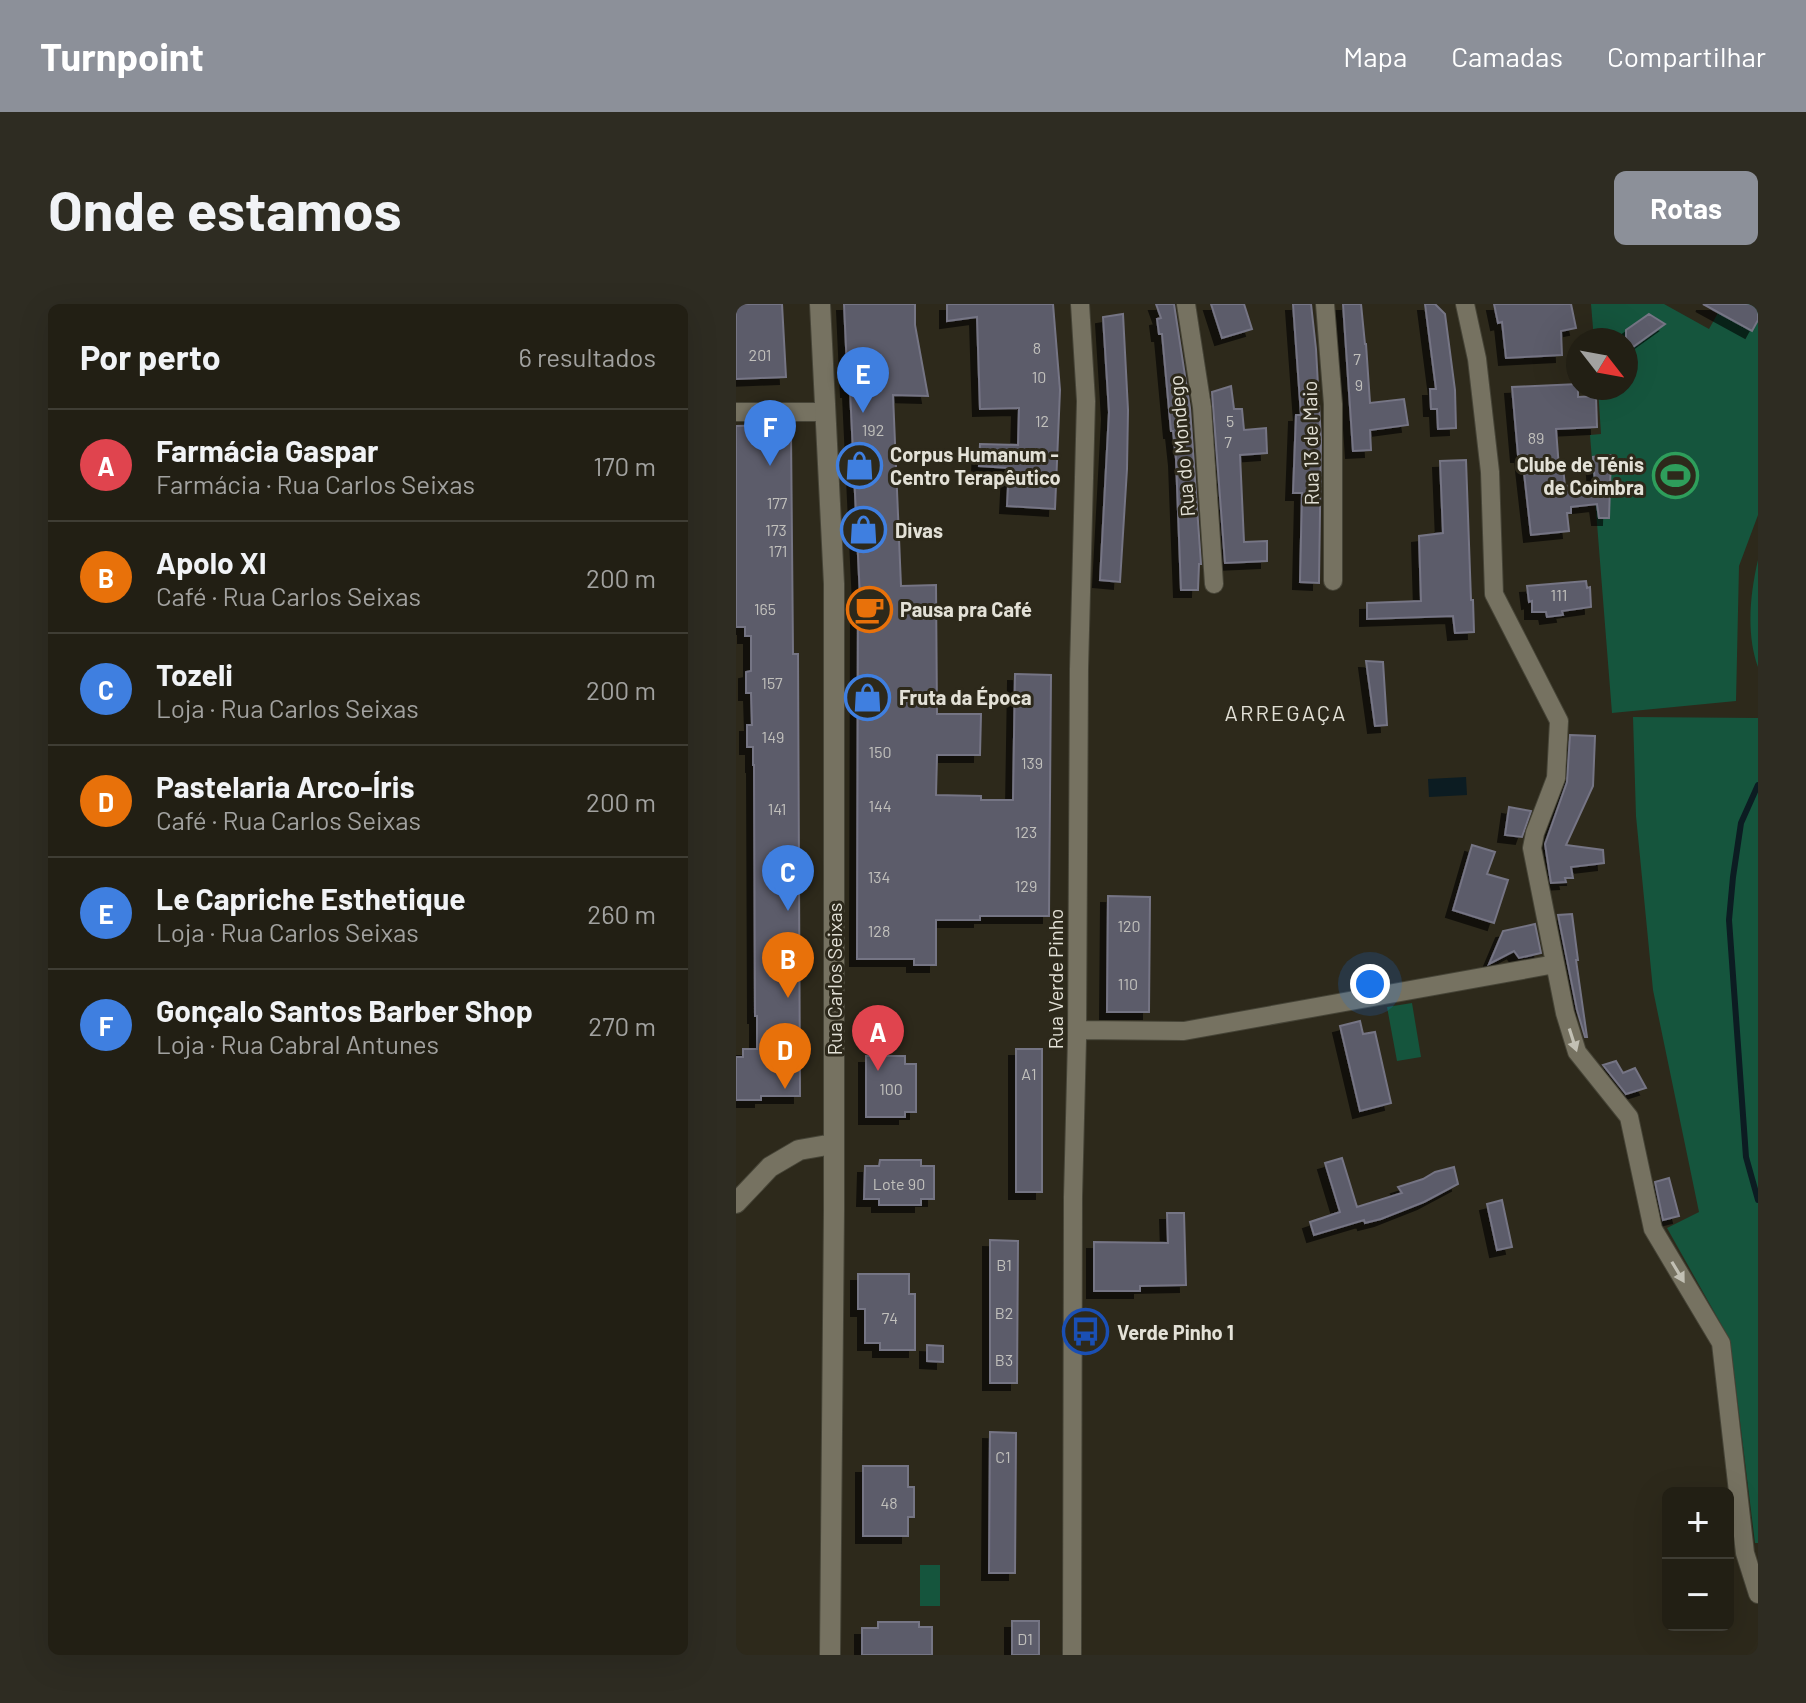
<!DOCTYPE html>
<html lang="pt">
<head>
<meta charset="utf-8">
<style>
  :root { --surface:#221f14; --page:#2e2c22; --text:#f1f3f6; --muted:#a2a2a0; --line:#3f3d34; --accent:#8c9099 }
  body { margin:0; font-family:Barlow,sans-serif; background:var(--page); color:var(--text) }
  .controls { position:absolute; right:24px; bottom:24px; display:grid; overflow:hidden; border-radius:12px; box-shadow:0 8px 32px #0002 }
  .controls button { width:72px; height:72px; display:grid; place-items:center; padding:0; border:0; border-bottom:2px solid var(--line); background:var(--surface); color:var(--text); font:40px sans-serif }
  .compass { position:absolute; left:830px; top:24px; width:72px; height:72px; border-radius:50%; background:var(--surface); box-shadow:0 8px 32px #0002; rotate:121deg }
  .you { position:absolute; left:634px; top:680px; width:28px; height:28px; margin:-20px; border:6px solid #fff; border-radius:50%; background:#1a73e8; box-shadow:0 0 0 12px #1a73e833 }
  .badge { display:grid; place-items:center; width:52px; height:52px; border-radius:50%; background:var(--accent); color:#fff; font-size:26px; font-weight:700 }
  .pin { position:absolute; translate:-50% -66px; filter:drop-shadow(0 2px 4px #0008) }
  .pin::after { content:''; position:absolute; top:42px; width:28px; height:24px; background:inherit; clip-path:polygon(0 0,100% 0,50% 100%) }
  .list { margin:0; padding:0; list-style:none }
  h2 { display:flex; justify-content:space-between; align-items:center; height:104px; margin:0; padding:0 32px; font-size:34px }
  h2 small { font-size:26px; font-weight:400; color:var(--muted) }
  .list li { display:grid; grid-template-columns:52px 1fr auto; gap:24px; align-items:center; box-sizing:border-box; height:112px; padding:0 32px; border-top:2px solid var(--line) }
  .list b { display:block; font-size:30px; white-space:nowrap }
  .list p { margin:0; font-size:26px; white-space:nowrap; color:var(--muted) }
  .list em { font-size:26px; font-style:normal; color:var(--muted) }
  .map { position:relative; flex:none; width:1022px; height:1351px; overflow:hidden; border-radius:12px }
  header { display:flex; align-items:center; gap:48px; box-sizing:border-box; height:112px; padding:0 40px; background:var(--accent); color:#fff }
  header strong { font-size:38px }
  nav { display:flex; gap:44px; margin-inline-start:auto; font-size:28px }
  .intro { display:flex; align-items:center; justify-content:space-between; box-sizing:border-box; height:192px; padding:0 48px }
  h1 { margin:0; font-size:56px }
  .button { padding:20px 36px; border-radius:12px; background:var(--accent); color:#fff; font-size:28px; font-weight:700 }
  main { display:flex; gap:48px; padding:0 48px }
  aside { flex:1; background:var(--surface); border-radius:12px; box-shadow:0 8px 32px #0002 }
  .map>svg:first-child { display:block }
</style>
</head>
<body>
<header>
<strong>Turnpoint</strong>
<nav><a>Mapa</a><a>Camadas</a><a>Compartilhar</a></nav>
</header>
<div class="intro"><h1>Onde estamos</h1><a class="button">Rotas</a></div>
<main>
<aside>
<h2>Por perto<small>6 resultados</small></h2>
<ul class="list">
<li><span class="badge" style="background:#e0444e">A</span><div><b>Farmácia Gaspar</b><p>Farmácia · Rua Carlos Seixas</p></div><em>170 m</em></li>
<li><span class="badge" style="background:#e8710a">B</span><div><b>Apolo XI</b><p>Café · Rua Carlos Seixas</p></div><em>200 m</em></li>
<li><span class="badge" style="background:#3f7fe0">C</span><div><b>Tozeli</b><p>Loja · Rua Carlos Seixas</p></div><em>200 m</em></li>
<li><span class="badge" style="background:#e8710a">D</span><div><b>Pastelaria Arco-Íris</b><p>Café · Rua Carlos Seixas</p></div><em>200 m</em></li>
<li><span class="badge" style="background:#3f7fe0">E</span><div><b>Le Capriche Esthetique</b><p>Loja · Rua Carlos Seixas</p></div><em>260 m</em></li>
<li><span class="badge" style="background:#3f7fe0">F</span><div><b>Gonçalo Santos Barber Shop</b><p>Loja · Rua Cabral Antunes</p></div><em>270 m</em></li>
</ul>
</aside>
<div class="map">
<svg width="1022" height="1351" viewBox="0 0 1022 1351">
  <defs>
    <filter id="shadow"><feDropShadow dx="-7" dy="7" stdDeviation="0" flood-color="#0009"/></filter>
  </defs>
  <rect width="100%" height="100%" fill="#2d291b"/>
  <path fill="#15553d" d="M855,0H928L973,25L987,0H1022V211L1003,262L1000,397L876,409L854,131L865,130L862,84H890V36H858Z
    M1022,256V363C1010,330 1014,290 1022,256Z
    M897,413L1022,414V1239H1019L994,1036L931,924L963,908L917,686L900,512Z
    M676,699L685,753L661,757L651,703Z
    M184,1261H204V1302H184Z"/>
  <path fill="#0c1c22" d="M730,473L731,491L693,493L692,475Z"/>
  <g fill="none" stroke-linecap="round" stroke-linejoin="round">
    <path stroke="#0c1c22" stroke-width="6" d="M1022,481L1005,519L997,573L993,616L1010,853L1022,896"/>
  </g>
  <path fill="#5c5b6b" stroke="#757484" stroke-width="2" filter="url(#shadow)" d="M0,0H46L50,73L0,75Z
    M108,0H179V21L192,92L157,91L165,282L200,281L201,410H245L244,451H201L200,491L245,492V496H277L279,370L315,371L313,612H244V616H200V661H178V655H121L122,293H124L114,86H112Z
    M211,0H317L324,86L319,205L271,202L273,164L243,162L244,140L282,141L283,104L244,105L241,13L211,17Z
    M420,0H438L454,104L465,260H463L462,286H445L440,155L437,127H435L426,30H423L421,15L425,14Z
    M475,0H508L516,25L486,34Z
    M557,0H575L580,45L585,136L583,279L564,278L566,189H557L560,111H565Z
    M607,0H625L629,40H630L634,99L668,95L672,121L634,126L635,146L617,147Z
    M689,0H699L709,10L719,86L720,124L702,125L701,105H695L694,85H700Z
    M758,0H835L840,24L825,27L826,51L770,54L766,18L762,19Z
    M967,0H1022V16L1016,27Z
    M387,10L392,106L391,165L384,278L364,276L373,108L367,13Z
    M913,10L929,20L890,48V26Z
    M842,80V93L860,92L861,123L820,125L823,164L827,163L829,182L859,179L857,153L875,151L873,214H863L861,200L835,203V209H831L833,227L795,231L786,151H782L776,83Z
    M495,82L498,105H506L508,126L530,124L531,149L504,151L508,238L531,237V257L489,259L476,88Z
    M41,121V130L55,129L57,350H62L64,792H25V796H0V753H7V745H21V712H19L18,461H17V443H11V421H16L15,389H10V368L15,367V332H9V323H0V122Z
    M730,156L735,296H737L738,328L719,329L717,312L631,315V299L685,297L683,232L707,229L704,157Z
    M850,277L851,284L854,283L855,303L826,307L827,311L811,313L810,308H796V297L793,298L791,282Z
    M630,357L647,358L651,421L639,422Z
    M834,431L859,432L857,482L830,541L867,546L868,559L835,563L837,574H829L830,578L815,579L809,540L831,478Z
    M773,503L795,507L786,533L769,531Z
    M736,541L759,548L751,570L772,576L758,619L717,606Z
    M372,592L414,593L413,708H371Z
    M836,610L842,656H840L851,733H849L841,706L822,611Z
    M799,620L805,649L783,654L778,647L753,660L767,627Z
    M624,717L627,730L639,728L655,799L624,807L604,722Z
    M280,745H306V888H280Z
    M130,752H169V760H180V808H169V813H130Z
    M880,757L887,769L899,764L910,784L890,790L867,761Z
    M606,854L621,903L666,889L662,883L687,875L699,868L718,863L722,880L688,898L645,915L629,919L628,916L578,931L574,918L604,908L589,859Z
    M144,856H185V862H198V895H185V901H143V895H128L129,862H143Z
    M933,874L943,912L927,916L919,878Z
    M766,896L776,943L761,946L751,900Z
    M431,909H448L450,981L404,982V987H358V938L432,939Z
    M254,936L282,937L281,1079H254Z
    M122,970H173V990H179V1046H144V1039H129V1005H122Z
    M191,1041L207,1042V1058L191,1057Z
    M254,1128L280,1129L279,1269H253Z
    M127,1162H172V1183H178V1213H172V1232H127Z
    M276,1317H303V1351H276Z
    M142,1318H183V1323H196V1351H126V1324H142Z"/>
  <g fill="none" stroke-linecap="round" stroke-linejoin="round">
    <defs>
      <path id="street" d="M450,0L466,103L478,280
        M589,0L597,100V277
        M729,0L741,55L754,168L758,290L823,417L820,474L799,529L796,544L829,709L841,748L893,813L917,925L985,1039L1009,1249L1022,1290
        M0,108H90
        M341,726L448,727L819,660
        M336,1351L337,893L341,735L343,365L350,97L344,0"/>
      <path id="secondary" d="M84,0L98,280V906L94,1351
        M0,899L34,863L63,846L97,840"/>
    </defs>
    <use href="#street" stroke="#464437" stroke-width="20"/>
    <use href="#secondary" stroke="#464437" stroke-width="22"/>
    <use href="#street" stroke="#767261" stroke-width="18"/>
    <use href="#secondary" stroke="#767261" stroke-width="20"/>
  </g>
  <defs><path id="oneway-solid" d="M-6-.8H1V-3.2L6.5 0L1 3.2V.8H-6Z" transform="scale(2)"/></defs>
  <g fill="#c2c0b4">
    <use href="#oneway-solid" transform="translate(837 736) rotate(72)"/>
    <use href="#oneway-solid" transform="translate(942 968) rotate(59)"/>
  </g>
  <defs>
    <symbol id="shop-ring" viewBox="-11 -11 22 22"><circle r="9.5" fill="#2d291b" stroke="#3f7fe0" stroke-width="1.5"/><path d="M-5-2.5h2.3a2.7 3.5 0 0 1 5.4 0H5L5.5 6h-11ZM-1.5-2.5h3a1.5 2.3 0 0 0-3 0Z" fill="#3f7fe0"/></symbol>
    <symbol id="stadium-ring" viewBox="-11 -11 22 22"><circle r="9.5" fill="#2d291b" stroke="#2e9e5b" stroke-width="1.5"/><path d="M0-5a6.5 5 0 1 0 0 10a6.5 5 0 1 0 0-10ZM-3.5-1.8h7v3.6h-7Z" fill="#2e9e5b"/></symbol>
    <symbol id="cafe-ring" viewBox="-11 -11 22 22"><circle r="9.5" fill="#2d291b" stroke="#e8710a" stroke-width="1.5"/><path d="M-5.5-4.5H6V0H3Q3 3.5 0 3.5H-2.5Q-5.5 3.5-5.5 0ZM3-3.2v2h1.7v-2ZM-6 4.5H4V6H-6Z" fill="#e8710a"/></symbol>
    <symbol id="bus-ring" viewBox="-11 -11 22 22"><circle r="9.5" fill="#2d291b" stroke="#1a4fb4" stroke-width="1.5"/><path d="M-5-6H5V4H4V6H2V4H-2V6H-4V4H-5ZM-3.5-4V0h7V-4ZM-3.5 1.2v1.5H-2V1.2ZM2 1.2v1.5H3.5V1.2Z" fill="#1a4fb4"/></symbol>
  </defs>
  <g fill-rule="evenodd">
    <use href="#shop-ring" x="98" y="136" width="51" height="51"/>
    <use href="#stadium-ring" x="914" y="146" width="51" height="51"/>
    <use href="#shop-ring" x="102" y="200" width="51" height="51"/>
    <use href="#cafe-ring" x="108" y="280" width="51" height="51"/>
    <use href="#shop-ring" x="106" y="368" width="51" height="51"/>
    <use href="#bus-ring" x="324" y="1002" width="51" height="51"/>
  </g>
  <g text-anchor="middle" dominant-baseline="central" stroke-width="6" stroke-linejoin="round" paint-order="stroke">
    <g font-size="16" fill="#c1c0bc">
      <text x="301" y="43">8</text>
      <text x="24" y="50">201</text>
      <text x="621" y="54">7</text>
      <text x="303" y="72">10</text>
      <text x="623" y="80">9</text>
      <text x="306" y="116">12</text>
      <text x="494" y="116">5</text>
      <text x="137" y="125">192</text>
      <text x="800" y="133">89</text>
      <text x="492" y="137">7</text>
      <text x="41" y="198">177</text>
      <text x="40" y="225">173</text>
      <text x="42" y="246">171</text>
      <text x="823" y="290">111</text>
      <text x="29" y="304">165</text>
      <text x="36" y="378">157</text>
      <text x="37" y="432">149</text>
      <text x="144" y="447">150</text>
      <text x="296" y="458">139</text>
      <text x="144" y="501">144</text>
      <text x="41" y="504">141</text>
      <text x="290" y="527">123</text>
      <text x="143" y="572">134</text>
      <text x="290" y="581">129</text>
      <text x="393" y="621">120</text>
      <text x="143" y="626">128</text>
      <text x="392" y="679">110</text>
      <text x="293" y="769">A1</text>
      <text x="155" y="784">100</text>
      <text x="163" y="879">Lote 90</text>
      <text x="268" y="960">B1</text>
      <text x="268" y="1008">B2</text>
      <text x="154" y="1013">74</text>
      <text x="268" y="1055">B3</text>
      <text x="267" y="1152">C1</text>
      <text x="153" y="1198">48</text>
      <text x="289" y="1334">D1</text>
    </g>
    <g font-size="20" fill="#e3e1d7" stroke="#2d291b">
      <text transform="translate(574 139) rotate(-91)">Rua 13 de Maio</text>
      <text transform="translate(445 142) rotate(-95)">Rua do Mondego</text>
      <text transform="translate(98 675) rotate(-90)">Rua Carlos Seixas</text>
      <text transform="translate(319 675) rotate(-90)">Rua Verde Pinho</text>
    </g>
    <g font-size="20" font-weight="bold" fill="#e3e1d7" stroke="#2d291b" text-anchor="start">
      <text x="154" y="150">Corpus Humanum -<tspan x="154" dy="23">Centro Terapêutico</tspan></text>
      <text x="908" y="160" text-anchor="end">Clube de Ténis<tspan x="908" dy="23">de Coimbra</tspan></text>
      <text x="159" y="226">Divas</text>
      <text x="164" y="305">Pausa pra Café</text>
      <text x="163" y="393">Fruta da Época</text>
      <text x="381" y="1028">Verde Pinho 1</text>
    </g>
    <g font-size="22" letter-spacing="2" fill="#e3e1d7" stroke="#2d291b">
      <text x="550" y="408">ARREGAÇA</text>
    </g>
  </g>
</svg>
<div class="controls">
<button>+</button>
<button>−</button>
</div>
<svg class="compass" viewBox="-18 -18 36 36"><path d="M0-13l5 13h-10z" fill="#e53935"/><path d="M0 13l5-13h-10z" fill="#a2a2a0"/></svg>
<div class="you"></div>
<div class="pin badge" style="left:142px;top:767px;background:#e0444e">A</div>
<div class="pin badge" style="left:52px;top:694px;background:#e8710a">B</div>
<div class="pin badge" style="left:52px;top:607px;background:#3f7fe0">C</div>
<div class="pin badge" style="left:49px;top:785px;background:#e8710a">D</div>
<div class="pin badge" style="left:127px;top:109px;background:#3f7fe0">E</div>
<div class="pin badge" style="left:34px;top:162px;background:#3f7fe0">F</div>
</div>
</main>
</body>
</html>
